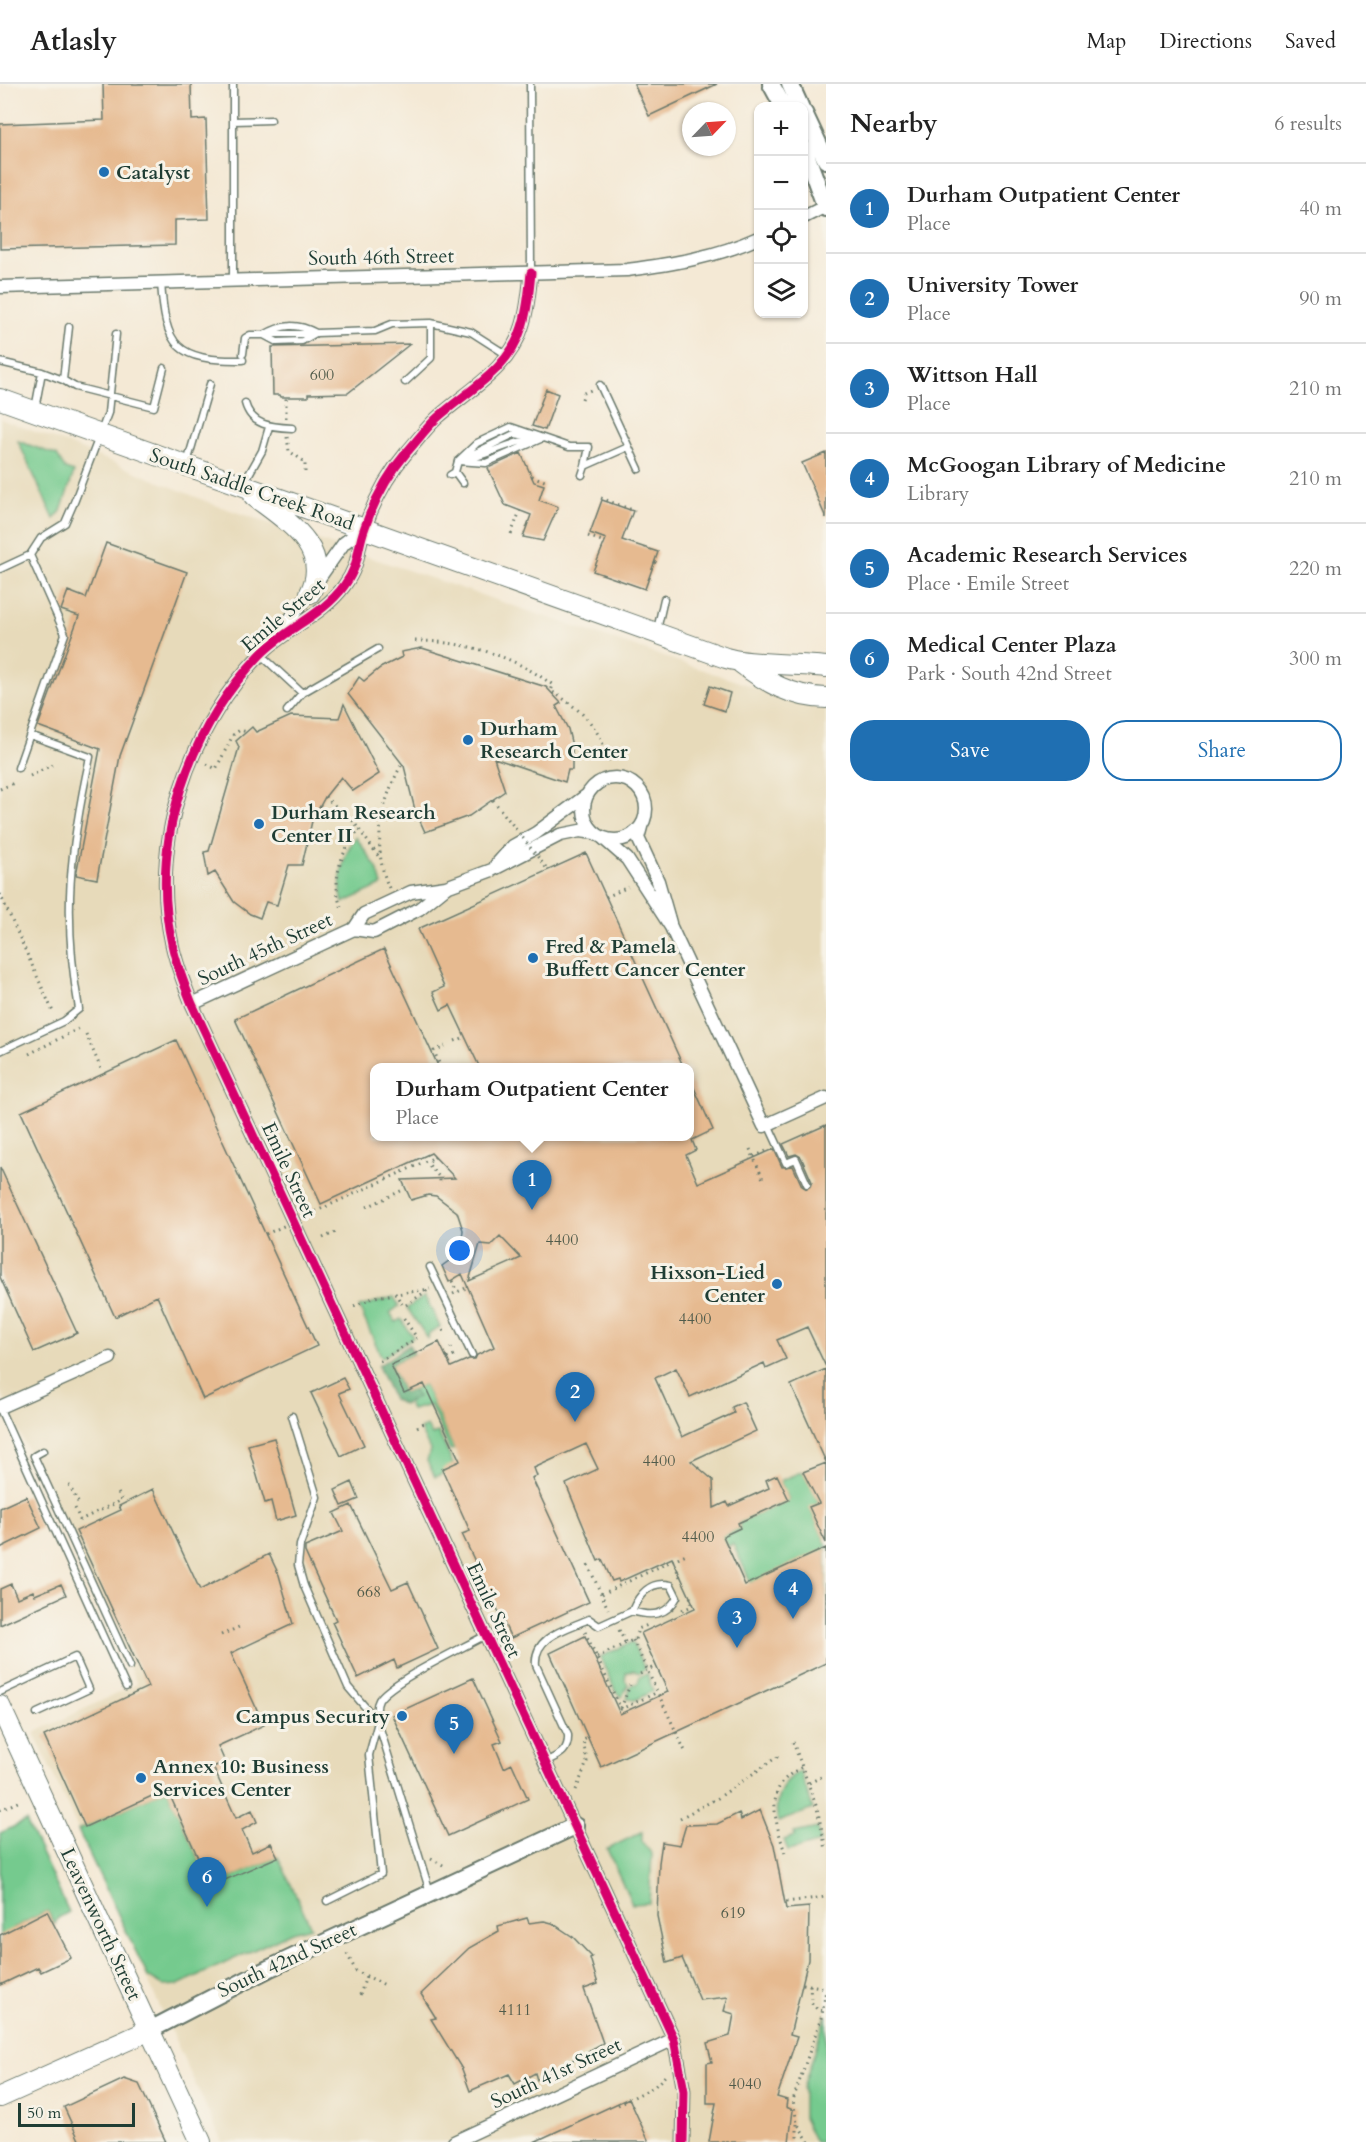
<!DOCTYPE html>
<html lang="en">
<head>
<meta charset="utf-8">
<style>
  :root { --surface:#fff; --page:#f2f2f2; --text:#222; --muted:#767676; --line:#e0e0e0; --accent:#1f6fb2 }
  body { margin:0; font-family:Cardo,serif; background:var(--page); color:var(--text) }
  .controls { position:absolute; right:18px; top:18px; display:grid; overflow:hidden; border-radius:12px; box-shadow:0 2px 4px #0004 }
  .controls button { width:54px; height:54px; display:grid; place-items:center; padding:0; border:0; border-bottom:2px solid var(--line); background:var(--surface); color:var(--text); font:30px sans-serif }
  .compass { position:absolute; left:682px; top:18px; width:54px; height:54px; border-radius:50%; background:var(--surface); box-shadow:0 2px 4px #0004; rotate:65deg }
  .scale { position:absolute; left:18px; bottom:15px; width:117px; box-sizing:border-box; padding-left:6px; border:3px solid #1f3d34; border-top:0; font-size:16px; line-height:21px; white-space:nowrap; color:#1f3d34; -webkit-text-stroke:4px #f7f3e8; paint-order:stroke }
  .you { position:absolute; left:460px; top:1167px; width:21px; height:21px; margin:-15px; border:4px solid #fff; border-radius:50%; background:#1a73e8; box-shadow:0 0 0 9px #1a73e833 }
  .badge { display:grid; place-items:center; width:39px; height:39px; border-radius:50%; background:var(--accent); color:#fff; font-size:20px; font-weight:700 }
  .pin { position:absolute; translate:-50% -50px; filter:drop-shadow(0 2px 3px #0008) }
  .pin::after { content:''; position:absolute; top:32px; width:21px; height:18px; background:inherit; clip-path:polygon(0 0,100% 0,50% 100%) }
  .popup { position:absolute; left:370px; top:979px; width:324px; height:78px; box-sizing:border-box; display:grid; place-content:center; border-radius:12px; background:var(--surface); filter:drop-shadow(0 2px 4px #0005); font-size:20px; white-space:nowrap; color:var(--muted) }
  .popup b { font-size:22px; color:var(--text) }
  .popup::after { content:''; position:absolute; left:50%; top:100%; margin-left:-12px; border:12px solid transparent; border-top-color:var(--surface) }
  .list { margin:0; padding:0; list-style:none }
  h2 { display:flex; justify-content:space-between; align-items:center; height:78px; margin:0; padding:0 24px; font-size:26px }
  h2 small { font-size:20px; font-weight:400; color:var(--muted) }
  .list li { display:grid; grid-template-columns:39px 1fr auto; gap:18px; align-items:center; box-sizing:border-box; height:90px; padding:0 24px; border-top:2px solid var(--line) }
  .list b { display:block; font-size:22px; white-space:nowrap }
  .list p { margin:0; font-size:20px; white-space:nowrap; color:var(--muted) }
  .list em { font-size:20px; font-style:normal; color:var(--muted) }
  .actions { display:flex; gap:12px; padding:18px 24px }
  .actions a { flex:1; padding:14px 0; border:2px solid var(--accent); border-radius:24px; text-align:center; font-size:21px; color:var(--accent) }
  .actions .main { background:var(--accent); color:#fff }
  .icon { flex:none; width:33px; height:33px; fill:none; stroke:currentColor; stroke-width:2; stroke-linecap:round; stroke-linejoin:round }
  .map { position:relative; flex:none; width:826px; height:2058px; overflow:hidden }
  header { display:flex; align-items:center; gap:36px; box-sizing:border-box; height:84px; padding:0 30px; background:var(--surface); border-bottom:2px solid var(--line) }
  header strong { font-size:28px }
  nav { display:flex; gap:33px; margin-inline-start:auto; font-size:21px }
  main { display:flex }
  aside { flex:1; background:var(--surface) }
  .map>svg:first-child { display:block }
</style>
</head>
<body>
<header>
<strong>Atlasly</strong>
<nav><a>Map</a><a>Directions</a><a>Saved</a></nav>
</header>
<main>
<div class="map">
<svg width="826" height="2058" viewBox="0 0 826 2058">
  <rect width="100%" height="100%" fill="#f7f3e8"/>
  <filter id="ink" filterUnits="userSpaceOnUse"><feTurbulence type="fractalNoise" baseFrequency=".0167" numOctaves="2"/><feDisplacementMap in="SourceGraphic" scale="12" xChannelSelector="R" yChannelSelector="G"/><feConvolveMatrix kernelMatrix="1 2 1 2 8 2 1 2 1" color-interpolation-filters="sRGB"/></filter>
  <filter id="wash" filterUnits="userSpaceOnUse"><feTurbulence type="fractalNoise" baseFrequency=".008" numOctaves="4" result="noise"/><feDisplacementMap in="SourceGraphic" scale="24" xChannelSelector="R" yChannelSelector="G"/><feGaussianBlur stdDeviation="1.35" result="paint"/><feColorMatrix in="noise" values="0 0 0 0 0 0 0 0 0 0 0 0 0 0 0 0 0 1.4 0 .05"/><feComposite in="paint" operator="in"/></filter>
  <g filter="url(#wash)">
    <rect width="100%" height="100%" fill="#f4e9d5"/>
    <path fill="#e7daba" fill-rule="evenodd" d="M0,335L71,361L215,421L819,625L826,624V2058H222L34,1649L137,1600L0,1307ZM374,984H690V1052H374Z"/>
    <path fill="#74ca8e" stroke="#4a8461" stroke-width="1.5" d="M18,357L57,371L65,385L74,388L61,427L54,435Z
      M356,753L377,784L382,801L343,819C337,797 342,771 356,753Z
      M425,1212L440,1243L429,1249L428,1255L407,1224Z
      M394,1213L399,1222L390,1229L396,1238L401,1235L413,1253L382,1274L359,1223Z
      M424,1300L454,1365L450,1366L430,1321L411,1326L408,1319L417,1313L413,1305Z
      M427,1342L432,1351L438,1348L453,1380L444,1389L435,1393L427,1377L430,1366L420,1345Z
      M803,1387L819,1419L810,1424L826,1459V1514L807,1473L751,1499L733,1460L724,1464L719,1454L740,1444L738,1439L789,1416L780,1397Z
      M632,1558L645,1585L639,1589L633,1586L626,1589L625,1596L628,1600L622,1613L616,1608L600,1573Z
      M647,1590L653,1607L635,1616L627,1615L631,1601L638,1599L640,1592Z
      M800,1687L813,1725L778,1738C773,1718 780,1698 800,1687Z
      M167,1705L211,1802L278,1773L311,1843L292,1848L178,1901L163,1902L148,1893L78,1746Z
      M26,1737L69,1828L58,1834L55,1840L47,1827L13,1844L20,1858L0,1870V1749Z
      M818,1744L820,1758L788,1767L784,1756L795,1752L794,1749Z
      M642,1748V1758L652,1770L649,1819L632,1820L607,1765Z
      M826,1931V2058H815L803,2034V2004Z"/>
    <path fill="#5fae79" stroke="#3f7656" stroke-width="1.5" d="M409,1261L414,1270L391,1281L404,1309L413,1305L417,1313L403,1321L393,1315L378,1282Z"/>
    <g id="blocks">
      <path fill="#e6ba90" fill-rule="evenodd" d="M103,0H191L192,36L206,35L209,135L175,136V161L0,165V40L104,36Z
        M634,0H717L649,32Z
        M410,260L348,309L308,310V313H281L280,311H273L272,263Z
        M546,305L558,310L545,346L532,342Z
        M521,369L534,398L544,401L539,416L558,423L543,457L523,453L531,431L505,421L488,384Z
        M826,369V434L802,379Z
        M602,416L633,427L622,456L658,468L645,505L593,487L606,455L590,449Z
        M106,459L187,488L120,672L97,795L76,791L100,665L38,642L79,532L61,526L68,507L86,514Z
        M422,564L546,603L561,619L556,622L568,645L572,662V686H568L565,698L494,674L505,707L469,732L425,748L415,726L404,682L348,610L359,593L364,597L380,584L402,573L401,568Z
        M710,602L730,609L725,627L704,620Z
        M344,620L379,690L353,707L341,693L325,713L312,737L302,781H289L277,821L266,818L260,834L250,830L234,818L215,788L208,792L204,768L209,767L239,663L236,657L252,643L256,648L291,632L339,634Z
        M586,769L684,984H480L450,921L441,926L433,908L444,903L418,845Z
        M384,865L439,984H375V1053H690V995L713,1046L692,1056L696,1066L686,1071L698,1099L774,1065L782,1083L793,1082L802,1102L807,1105L812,1098L801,1073L796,1070L789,1072L783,1060L826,1041V1283L807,1243L777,1256L786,1275L766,1284L764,1279L690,1313L676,1284L655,1294L682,1353L734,1329L732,1323L743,1318L756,1347L691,1377L713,1396L714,1424L727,1418L729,1422L769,1404L766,1396L777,1391L789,1416L738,1439L740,1444L723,1452L745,1501L826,1464V1579L601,1683L550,1569L585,1552L620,1630L668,1608L641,1549L695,1524L672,1474L619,1498L618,1495L612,1497L602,1475L598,1477L595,1470L566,1400L598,1385L586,1360L534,1384L537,1392L532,1394L589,1518L511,1554L462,1450L470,1447L442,1385L460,1377L424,1300L404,1309L391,1281L439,1258L451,1283L469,1275H475L477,1271L494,1263L462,1190L449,1198L442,1182L457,1171L461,1163L463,1146L457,1128L436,1112L428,1111L411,1116L402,1096L455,1094L431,1069L321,1120L235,935ZM500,1152L521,1174L469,1197L480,1160L491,1161Z
        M176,956L317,1262L203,1315L157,1212L115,1233L21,1028Z
        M0,1083L77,1249L34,1268L0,1193Z
        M826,1285V1378L791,1301Z
        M343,1294L349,1305L339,1309L364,1361L341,1372L311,1309Z
        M274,1354L296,1431L276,1437L271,1417L265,1419L248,1361Z
        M826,1379V1459L809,1423L819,1419L803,1388Z
        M352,1398L359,1415L342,1422L335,1406Z
        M153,1405L200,1506L269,1470L279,1491L293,1540L231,1569L264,1641L218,1662L225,1678L213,1683L236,1734L252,1726L257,1738L242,1746L252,1768L271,1759L278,1773L211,1802L167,1705L85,1743L44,1652L148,1603L76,1447L121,1426L119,1422Z
        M26,1412L41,1444L0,1464V1424Z
        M351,1421L392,1505L408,1498L438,1565L397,1584L394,1576L358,1594L332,1538L336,1536L305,1468V1463L343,1447L334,1429Z
        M11,1500L17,1514L33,1507L35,1511L61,1500L66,1511L0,1541V1505Z
        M473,1594L502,1657L494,1660L504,1684L512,1680L528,1715L448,1752L392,1631Z
        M760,1726L774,1761L786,1825L809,1823L808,1876L790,1951L797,1953L777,2013L787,2016L786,2023L793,2026L789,2058H709L716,2019H707V1979L712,1978L707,1959L730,1952L734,1930L724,1927L728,1913L700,1916L682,1874L667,1879L657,1832L659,1779L662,1758L680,1761L686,1741L717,1740L739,1729L741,1736Z
        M47,1827L71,1874L41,1888L38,1883L0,1901V1851Z
        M527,1834L529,1839L544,1837L552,1839L573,1853L592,1873L590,1874L598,1900L584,1905L603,1959L537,1996L535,1989L515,2000L509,1990L470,2007L462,1985L431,1935L436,1934L421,1910L469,1864L499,1847L498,1842Z
        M124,1995L139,2000L166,2058H80L64,2023Z
        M629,2014L649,2058H534Z"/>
    </g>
  </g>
  <g filter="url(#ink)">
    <use href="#blocks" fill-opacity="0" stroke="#6a796c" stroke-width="1.5"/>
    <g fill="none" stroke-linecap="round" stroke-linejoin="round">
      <defs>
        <path id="service" d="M530,0L531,188
          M233,37L271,36
          M233,196V0
          M161,198C165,263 176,277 243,276
          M69,243L63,296L75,303L154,323L164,284
          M266,250H312
          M264,251C282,240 297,239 316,249
          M243,270L245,254L250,251H264L277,258L302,257L316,249L375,247L392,240L431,239L471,248L507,271
          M0,278L42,288L63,296
          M405,298L431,274V239
          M600,301L639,385
          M245,319C251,342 272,343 292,344
          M35,325L42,288
          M463,375L514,350L528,352
          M467,375C490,371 510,357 534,355
          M458,377L477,359L511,343L543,354
          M187,379L210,300
          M455,388L458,377L486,379L543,354L569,363H589L585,382
          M450,391L455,388L463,399
          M582,391L585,382L628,363
          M244,399L262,367L269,343
          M30,471L41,454L65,439L75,416L108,329L116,250
          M0,485L30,471L65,550L18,684
          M657,546L664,515
          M261,571L302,609L378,565
          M287,627L302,609
          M0,967L64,937L79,925C62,831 70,765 90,673L30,651
          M768,1040L786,1079L796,1075L807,1100
          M430,1183L472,1271
          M0,1325L126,1603
          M292,1332L317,1413L300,1461L298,1481L304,1502L348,1603L378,1638L369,1671L381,1790L327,1817
          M43,1367L34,1372L130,1582
          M0,1608L75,1573L89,1605L37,1629
          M545,1678C559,1671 569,1668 568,1651L536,1581C533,1552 567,1545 589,1535L599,1542L632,1527C651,1533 667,1532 677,1513L671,1501C651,1496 639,1510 632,1527
          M430,1808L378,1638C377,1631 375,1623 379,1616C391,1597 463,1564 486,1551"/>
        <path id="minor" d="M804,133L826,122
          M531,189C529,207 528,225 522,243C509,286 468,306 437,334C426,344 417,357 407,368C389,389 374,417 365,443C356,466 361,479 344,502C323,531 285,545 260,571C189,645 149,757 172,860C176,880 184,900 192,920L674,1955L684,2007L683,2058
          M0,203L627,186C673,180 716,173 758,154
          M281,548L344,459L364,444
          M584 725a31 31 0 1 1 62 0a31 31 0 1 1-62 0Z
          M641,743L638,754L658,797L670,839
          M603,754L627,775L671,843L764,1042L826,1014
          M496,781L513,762L536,749L587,711
          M354,845L374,848L419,825L445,804
          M192,920L354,845L364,830L411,808L446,803L492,786L560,751L580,747L595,749
          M0,1323L110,1274
          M454,2058L674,1955"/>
        <path id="secondary" d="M771,0L783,22
          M790,0L800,22
          M804,29L826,76
          M804,65L826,124
          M150,1946L268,1885L575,1742"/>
        <path id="primary" d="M0,315L726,574C753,582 796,579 826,583
          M254,412C285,436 333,464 310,509
          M741,579C767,599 792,613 826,614
          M0,1622L201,2058
          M0,2013L150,1946"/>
      </defs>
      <use href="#service" stroke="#6a796c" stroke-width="9"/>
      <use href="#minor" stroke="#6a796c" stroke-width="15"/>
      <use href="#secondary" stroke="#6a796c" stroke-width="20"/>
      <use href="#primary" stroke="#6a796c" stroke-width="22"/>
      <path stroke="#6a796c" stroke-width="3" stroke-dasharray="1.5 4.5" stroke-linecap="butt" d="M582,315L584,309L591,306
        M286,334V313
        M287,353L289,367L305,378V388
        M532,392L547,398
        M601,414L635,427
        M511,450L520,427
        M588,452L605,458
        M655,478L659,480
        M649,494L653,496
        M415,557C465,557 512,571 553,601L551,607C581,625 602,644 609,681
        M207,680L216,685L233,651L240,646L247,648
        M30,692L52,681
        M0,705L14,699
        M325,713L353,737L379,773
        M389,804C371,763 381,717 402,680
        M0,810L54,930
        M606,813L628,803
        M341,823C331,797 341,765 360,745
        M86,950L101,985
        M455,957L465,953
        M29,970L78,945
        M441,984L434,967L445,962
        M750,1065L764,1097
        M435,1073L428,1080L440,1094V1101
        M754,1073L766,1067
        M367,1123L405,1105
        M323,1154L338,1147
        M452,1197L457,1208
        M395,1209L402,1220
        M453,1210L468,1203
        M406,1221L428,1206
        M354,1222L375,1213L430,1205
        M443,1246L445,1250
        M451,1263L452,1267
        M447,1274L454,1271
        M380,1277L417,1254L403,1233
        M417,1343L426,1338
        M69,1401L80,1422
        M75,1424L80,1436L122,1416L116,1405
        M588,1481L608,1525
        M677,1486L681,1495
        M602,1510L686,1470
        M682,1526L690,1523L692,1517L688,1509
        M619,1546L626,1560
        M585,1548L621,1625L658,1608
        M221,1551L239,1543
        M633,1556L686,1669
        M597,1573L635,1555L638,1545L648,1541
        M640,1590L656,1582
        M621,1624L630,1601
        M793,1658L817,1724L826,1765
        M809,1699L821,1693
        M576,1706L587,1678L583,1656L588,1654
        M0,1726L20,1717
        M680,1734L718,1714L777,1673L776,1670
        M785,1769C775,1736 762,1701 803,1683
        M431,1775L445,1782
        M786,1818L826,1813
        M347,1870L356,1887L385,1901
        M803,1900L826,1904
        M810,1901L811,1918L817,1925L826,1927
        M360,1911L366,1892
        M618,2021L654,2003L667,1990
        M797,2040V2058
        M809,2058L797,2039L793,2016L822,1931L826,1905"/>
      <use href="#service" stroke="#fff" stroke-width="6"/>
      <use href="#minor" stroke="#fff" stroke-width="12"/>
      <use href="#secondary" stroke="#fff" stroke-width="16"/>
      <use href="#primary" stroke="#fff" stroke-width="20"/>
      <path stroke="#6a796c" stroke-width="3" stroke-dasharray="1.5 4.5" stroke-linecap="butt" d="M493,716L548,786
        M266,1150L435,1073"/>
      <defs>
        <path id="cycleway" d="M531,189C529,207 528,225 522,243C509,286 468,306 437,334C426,344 417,357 407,368C389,389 374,417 365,443C356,466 361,479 344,502C323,531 285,545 260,571C189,645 149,757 172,860C176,880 184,900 192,920L674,1955L684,2007L683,2058"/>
      </defs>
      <use href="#cycleway" stroke="#f7f3e8" stroke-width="13"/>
      <use href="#cycleway" stroke="#d6006c" stroke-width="9"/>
    </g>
  </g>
  <g fill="#1f6fb2" stroke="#f7f3e8" stroke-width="2">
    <circle cx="104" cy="88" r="6"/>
    <circle cx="468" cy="656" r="6"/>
    <circle cx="259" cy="740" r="6"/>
    <circle cx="533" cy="874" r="6"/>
    <circle cx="777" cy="1200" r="6"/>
    <circle cx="402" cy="1632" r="6"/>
    <circle cx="141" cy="1694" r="6"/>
  </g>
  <g text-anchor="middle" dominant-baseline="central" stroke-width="6" stroke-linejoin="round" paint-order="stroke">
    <g font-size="16" fill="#515c4b">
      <text x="322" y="291">600</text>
      <text x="562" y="1156">4400</text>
      <text x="695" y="1235">4400</text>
      <text x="659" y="1377">4400</text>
      <text x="698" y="1453">4400</text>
      <text x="369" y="1508">668</text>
      <text x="733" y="1829">619</text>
      <text x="515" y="1926">4111</text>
      <text x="745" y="2000">4040</text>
    </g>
    <g font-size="20" font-weight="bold" fill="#1f3d34" stroke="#f7f3e8" text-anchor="start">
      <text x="116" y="88">Catalyst</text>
      <text x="480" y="644">Durham<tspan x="480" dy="23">Research Center</tspan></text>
      <text x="271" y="728">Durham Research<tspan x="271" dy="23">Center II</tspan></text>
      <text x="545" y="862">Fred &amp; Pamela<tspan x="545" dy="23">Buffett Cancer Center</tspan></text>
      <text x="765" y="1188" text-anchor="end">Hixson-Lied<tspan x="765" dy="23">Center</tspan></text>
      <text x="390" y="1632" text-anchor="end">Campus Security</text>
      <text x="153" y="1682">Annex 10: Business<tspan x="153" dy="23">Services Center</tspan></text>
    </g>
    <g font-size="20" fill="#1f3d34" stroke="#f7f3e8">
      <text transform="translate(381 173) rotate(-1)">South 46th Street</text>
      <text transform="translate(252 405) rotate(19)">South Saddle Creek Road</text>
      <text transform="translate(283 531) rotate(-40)">Emile Street</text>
      <text transform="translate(265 865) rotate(-25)">South 45th Street</text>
      <text transform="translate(289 1086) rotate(65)">Emile Street</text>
      <text transform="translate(494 1526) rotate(65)">Emile Street</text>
      <text transform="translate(101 1840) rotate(65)">Leavenworth Street</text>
      <text transform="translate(287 1876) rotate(-25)">South 42nd Street</text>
      <text transform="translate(556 1989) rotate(-25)">South 41st Street</text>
    </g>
  </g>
</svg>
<div class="controls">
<button>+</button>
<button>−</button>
<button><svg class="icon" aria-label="locate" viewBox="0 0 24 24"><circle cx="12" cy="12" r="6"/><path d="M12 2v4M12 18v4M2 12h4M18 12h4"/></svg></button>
<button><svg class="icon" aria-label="layers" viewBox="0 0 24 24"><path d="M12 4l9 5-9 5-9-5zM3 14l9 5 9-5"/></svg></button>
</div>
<svg class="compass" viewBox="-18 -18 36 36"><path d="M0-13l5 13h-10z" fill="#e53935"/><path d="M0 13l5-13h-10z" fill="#767676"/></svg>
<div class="scale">50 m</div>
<div class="you"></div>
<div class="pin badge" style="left:532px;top:1126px">1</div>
<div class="popup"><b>Durham Outpatient Center</b>Place</div>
<div class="pin badge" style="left:575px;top:1338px">2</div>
<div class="pin badge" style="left:737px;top:1564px">3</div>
<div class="pin badge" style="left:793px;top:1535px">4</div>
<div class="pin badge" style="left:454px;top:1670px">5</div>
<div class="pin badge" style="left:207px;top:1823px">6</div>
</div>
<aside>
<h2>Nearby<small>6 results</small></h2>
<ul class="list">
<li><span class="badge">1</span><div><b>Durham Outpatient Center</b><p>Place</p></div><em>40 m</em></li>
<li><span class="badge">2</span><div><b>University Tower</b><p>Place</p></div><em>90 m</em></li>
<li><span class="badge">3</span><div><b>Wittson Hall</b><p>Place</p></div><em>210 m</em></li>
<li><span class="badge">4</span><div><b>McGoogan Library of Medicine</b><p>Library</p></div><em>210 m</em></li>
<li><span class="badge">5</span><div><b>Academic Research Services</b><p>Place · Emile Street</p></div><em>220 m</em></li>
<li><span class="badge">6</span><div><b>Medical Center Plaza</b><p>Park · South 42nd Street</p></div><em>300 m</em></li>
</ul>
<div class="actions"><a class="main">Save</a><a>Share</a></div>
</aside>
</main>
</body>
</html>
